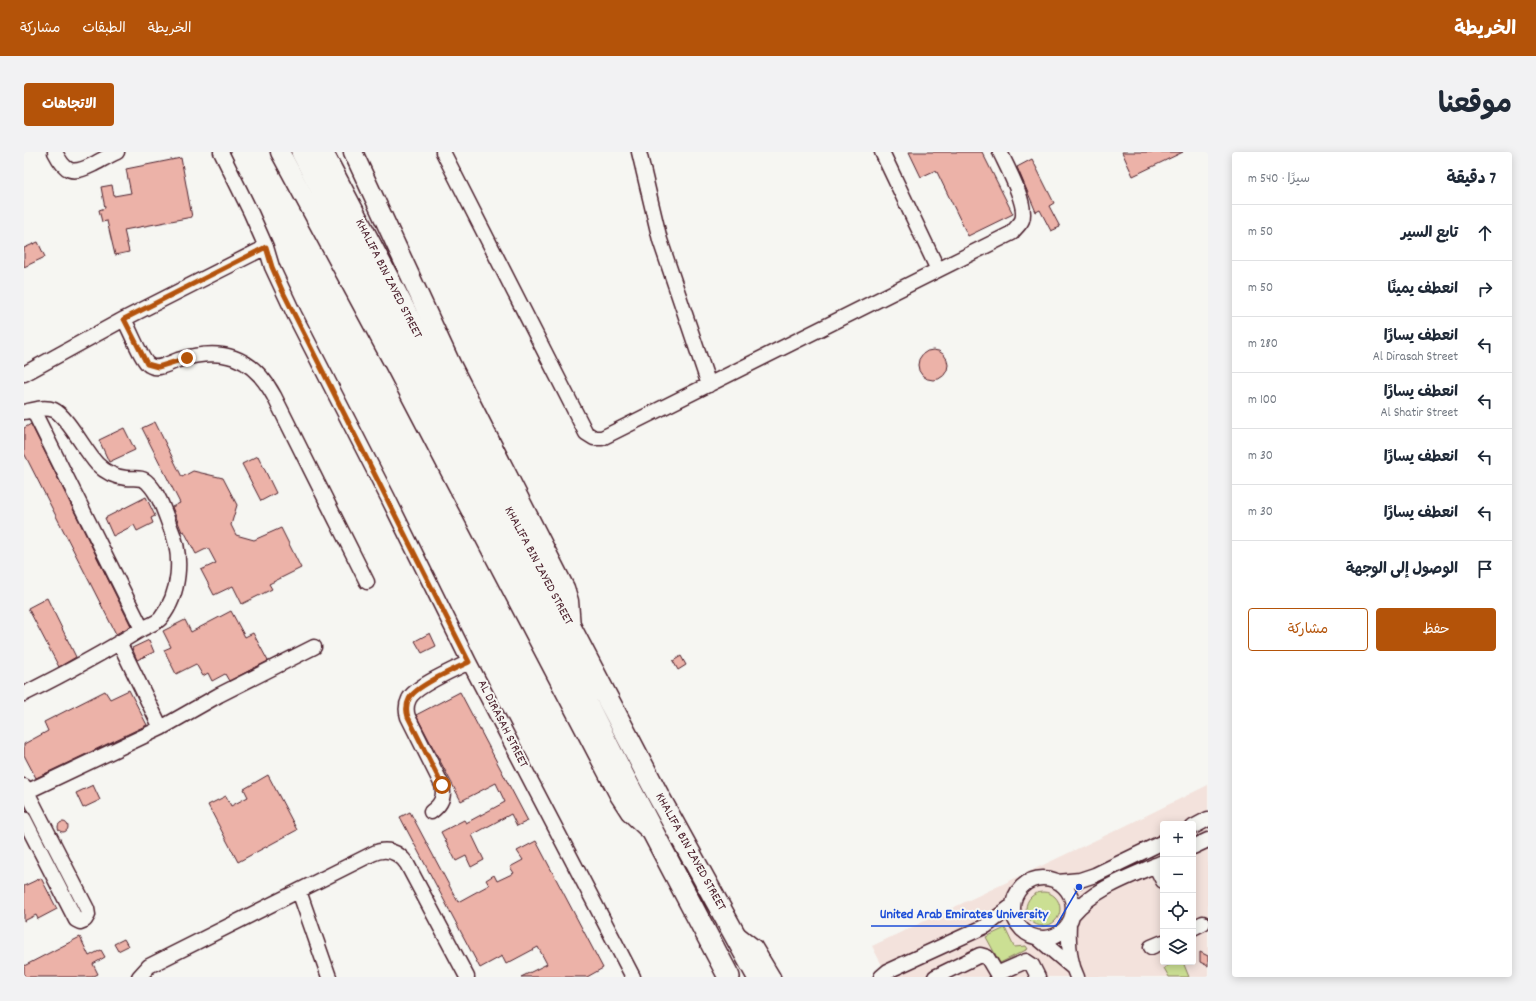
<!DOCTYPE html>
<html lang="ar">
<head>
<meta charset="utf-8">
<style>
  :root { --surface:#fff; --page:#f2f2f3; --text:#1f2937; --muted:#747a83; --line:#e0e1e3; --accent:#b45309 }
  body { margin:0; font-family:Dekko,"Playpen Sans Arabic",sans-serif; background:var(--page); color:var(--text); direction:rtl }
  .controls { position:absolute; right:12px; bottom:12px; display:grid; overflow:hidden; border-radius:4px; box-shadow:0 2px 10px #0003 }
  .controls button { width:36px; height:36px; display:grid; place-items:center; padding:0; border:0; border-bottom:1px solid var(--line); background:var(--surface); color:var(--text); font:20px sans-serif }
  .stop { position:absolute; width:12px; height:12px; margin:-9px; border:3px solid #b45309; border-radius:50%; background:#fff }
  .stop.end { background:#b45309; border-color:#fff; box-shadow:0 1px 4px #0008 }
  .list { margin:0; padding:0; list-style:none }
  h2 { display:flex; justify-content:space-between; align-items:center; height:52px; margin:0; padding:0 16px; font-size:17px }
  h2 small { font-size:13px; font-weight:400; color:var(--muted) }
  .list li { display:grid; grid-template-columns:26px 1fr auto; gap:12px; align-items:center; box-sizing:border-box; height:56px; padding:0 16px; border-top:1px solid var(--line) }
  .list b { display:block; font-size:15px; white-space:nowrap }
  .list p { margin:0; font-size:13px; white-space:nowrap; color:var(--muted) }
  .list em { font-size:13px; font-style:normal; color:var(--muted) }
  .actions { display:flex; gap:8px; padding:12px 16px }
  .actions a { flex:1; padding:9px 0; border:1px solid var(--accent); border-radius:4px; text-align:center; font-size:14px; color:var(--accent) }
  .actions .main { background:var(--accent); color:#fff }
  .icon { flex:none; width:22px; height:22px; fill:none; stroke:currentColor; stroke-width:2; stroke-linecap:round; stroke-linejoin:round }
  .map { position:relative; flex:none; width:1184px; height:825px; overflow:hidden; direction:ltr; border-radius:4px }
  header { display:flex; align-items:center; gap:24px; box-sizing:border-box; height:56px; padding:0 20px; background:var(--accent); color:#fff }
  header strong { font-size:19px }
  nav { display:flex; gap:22px; margin-inline-start:auto; font-size:14px }
  .intro { display:flex; align-items:center; justify-content:space-between; box-sizing:border-box; height:96px; padding:0 24px }
  h1 { margin:0; font-size:28px }
  .button { padding:10px 18px; border-radius:4px; background:var(--accent); color:#fff; font-size:14px; font-weight:700 }
  main { display:flex; gap:24px; padding:0 24px }
  aside { flex:1; background:var(--surface); border-radius:4px; box-shadow:0 2px 10px #0003 }
  .map>svg:first-child { display:block }
</style>
</head>
<body>
<header>
<strong>الخريطة</strong>
<nav><a>الخريطة</a><a>الطبقات</a><a>مشاركة</a></nav>
</header>
<div class="intro"><h1>موقعنا</h1><a class="button">الاتجاهات</a></div>
<main>
<aside>
<h2>7 دقيقة<small>سيرًا · 540 m</small></h2>
<ul class="list">
<li><svg class="icon" aria-label="ahead" viewBox="0 0 24 24"><path d="M12 20V5M6 11l6-6 6 6"/></svg><div><b>تابع السير</b></div><em>50 m</em></li>
<li><svg class="icon" aria-label="right" viewBox="0 0 24 24"><path d="M7 20v-9h11M14 6l5 5-5 5"/></svg><div><b>انعطف يمينًا</b></div><em>50 m</em></li>
<li><svg class="icon" aria-label="left" viewBox="0 0 24 24"><path d="M17 20v-9H6M10 6l-5 5 5 5"/></svg><div><b>انعطف يسارًا</b><p>Al Dirasah Street</p></div><em>280 m</em></li>
<li><svg class="icon" aria-label="left" viewBox="0 0 24 24"><path d="M17 20v-9H6M10 6l-5 5 5 5"/></svg><div><b>انعطف يسارًا</b><p>Al Shatir Street</p></div><em>100 m</em></li>
<li><svg class="icon" aria-label="left" viewBox="0 0 24 24"><path d="M17 20v-9H6M10 6l-5 5 5 5"/></svg><div><b>انعطف يسارًا</b></div><em>30 m</em></li>
<li><svg class="icon" aria-label="left" viewBox="0 0 24 24"><path d="M17 20v-9H6M10 6l-5 5 5 5"/></svg><div><b>انعطف يسارًا</b></div><em>30 m</em></li>
<li><svg class="icon" aria-label="arrive" viewBox="0 0 24 24"><path d="M6 21V4h12l-3 4 3 4H6"/></svg><div><b>الوصول إلى الوجهة</b></div></li>
</ul>
<div class="actions"><a class="main">حفظ</a><a>مشاركة</a></div>
</aside>
<div class="map">
<svg width="1184" height="825" viewBox="0 0 1184 825">
  <rect width="100%" height="100%" fill="#f6f6f2"/>
  <filter id="ink" filterUnits="userSpaceOnUse"><feTurbulence type="fractalNoise" baseFrequency=".025" numOctaves="2"/><feDisplacementMap in="SourceGraphic" scale="8" xChannelSelector="R" yChannelSelector="G"/><feConvolveMatrix kernelMatrix="1 2 1 2 8 2 1 2 1" color-interpolation-filters="sRGB"/></filter>
  <g filter="url(#ink)">
    <path fill="#f3e2dc" fill-rule="evenodd" d="M1184,633V825H864L848,794L1095,677ZM1139,672H1169V810H1139Z"/>
    <path fill="#cbdf93" stroke="#8a7f5f" d="M1002 757a17 17 0 1 1 34 0a17 17 0 1 1-34 0Z
      M981,776L990,795L1002,794L1004,797L976,811L962,785Z
      M1150,810H1159L1165,825H1145L1140,816Z"/>
    <path fill="#ecb2a8" stroke="#4a1f2b" d="M885,0H958L989,62L944,84L912,18L897,25Z
      M1098,0H1159L1109,24Z
      M157,6L168,65L100,78L105,100L91,103L83,69L78,70L75,58L81,56L77,35L88,33L90,44L107,41L102,17Z
      M1008,7L1030,51L1025,54L1036,75L1027,79L1016,58L1012,60L993,15Z
      M14,90L21,105L0,115V96Z
      M894 213a15 15 0 1 1 30 0a15 15 0 1 1-30 0Z
      M131,270L158,325L169,319L199,326L213,353L207,373L212,383L230,388L257,376L277,416L245,432L248,437L218,452L209,434L190,443L177,418L192,411L184,396L172,402L160,379L158,380L148,355L156,351L118,276Z
      M7,272L107,474L92,482L0,301V276Z
      M100,276L111,298L85,310L75,288Z
      M234,304L252,341L237,349L218,312Z
      M122,345L131,364L127,366L129,371L113,379L110,373L89,384L81,366Z
      M23,446L52,505L35,515L4,456Z
      M207,459L221,485L229,481L244,509L205,529L201,522L188,529L184,521L179,524L172,512L152,522L140,498L147,495L139,479L161,468L167,480Z
      M406,481L412,494L398,501L391,489Z
      M125,488L130,500L113,508L108,496Z
      M657,504L662,513L654,518L649,509Z
      M105,538L123,573L12,626L0,603V592L24,579L20,570L81,539L86,547Z
      M436,540L504,669L493,674L487,662L448,683L460,708L447,715L442,704L432,709L417,680L440,668L442,671L481,650L472,631L437,649L392,563Z
      M244,623L273,678L214,710L184,653L202,644L207,654L224,645L220,637Z
      M69,633L76,648L59,656L52,641Z
      M386,660L434,750L465,733L462,728L470,723L473,729L490,721L486,715L499,708L493,699L512,689L579,816L563,825H497L523,812L514,795L482,812L478,804L456,816L376,665Z
      M34 675a5 5 0 1 1 10 0a5 5 0 1 1-10 0Z
      M17,726L33,757L14,767L12,763L0,769V734Z
      M56,785L65,804L77,798L81,805L69,812L74,822L68,825H0V814Z
      M100,787L104,794L94,799L90,792Z
      M1176,800L1184,804V814L1176,810Z"/>
    <g fill="none" stroke-linecap="round" stroke-linejoin="round">
      <defs>
        <path id="minor" d="M31,0C41,20 48,23 68,13C76,9 84,4 93,0
          M197,0L227,61L242,95L248,115L270,162L364,346L445,510L609,825
          M419,0L562,281L570,286H578L988,81C990,77 996,73 998,68C1004,53 983,15 976,0
          M615,0L636,88L685,233
          M858,0L914,118
          M100,167C105,176 118,209 125,213C134,219 145,211 154,208C197,195 228,203 250,244L343,430
          M0,222L100,167L242,95
          M9,258L118,477
          M0,260C9,258 20,254 30,258C43,264 61,299 73,312C81,320 90,325 102,326C110,327 118,324 124,331C136,343 141,362 147,377C159,404 156,442 137,466C133,471 123,474 116,478C79,501 40,522 0,542
          M96,492L137,576
          M0,634L63,757L64,763L61,768L56,770L52,768L0,667
          M0,641L137,576L195,543L290,495
          M407,660C417,653 421,645 418,633L384,565C382,559 382,553 385,547C391,534 431,517 445,510
          M1169,675L1184,667
          M1169,695L1184,688
          M1131,713L1139,729
          M989 756a30 30 0 1 1 60 0a30 30 0 1 1-60 0Z
          M1034,730L1056,728L1071,723L1139,690
          M275,739L305,825
          M1049,762C1072,735 1108,724 1139,710
          M1045,772C1044,791 1045,809 1053,825
          M1169,776L1179,771
          M713,781L731,795L749,825
          M1015,787L1048,815
          M1127,795L1139,790
          M115,825L125,814L348,702C362,695 374,699 383,712L443,825
          M857,825L864,819L962,774L989,753
          M911,825L956,803L963,805L973,822L1002,809L1008,813L1014,825"/>
        <path id="major" d="M256,0L370,212L595,643L606,660L625,678
          M329,0L427,212L541,436L545,449L547,475"/>
        <path id="highway" d="M278,0L431,294L600,625L705,825
          M298,0L635,645L734,825"/>
      </defs>
      <use href="#minor" stroke="#4a1f2b" stroke-width="17"/>
      <use href="#major" stroke="#4a1f2b" stroke-width="21"/>
      <use href="#highway" stroke="#4a1f2b" stroke-width="24"/>
      <use href="#minor" stroke="#f6f6f2" stroke-width="14"/>
      <use href="#major" stroke="#f6f6f2" stroke-width="18"/>
      <use href="#highway" stroke="#f6f6f2" stroke-width="21"/>
    </g>
  </g>
  <g fill="none" stroke-linecap="round" stroke-linejoin="round" filter="url(#ink)">
    <path stroke="#b45309" stroke-width="5" d="M163,206L134,215L123,212L100,167L242,95L248,115L258,138L445,510C431,517 391,534 385,547C382,553 382,559 384,565L418,633"/>
  </g>
  <g text-anchor="middle" dominant-baseline="central" stroke-width="4" stroke-linejoin="round" paint-order="stroke">
    <g font-size="13" fill="#4a1f2b" stroke="#f6f6f2">
      <text transform="translate(364 127) rotate(63)">KHALIFA BIN ZAYED STREET</text>
      <text transform="translate(514 414) rotate(62)">KHALIFA BIN ZAYED STREET</text>
      <text transform="translate(478 572) rotate(63)">AL DIRASAH STREET</text>
      <text transform="translate(666 700) rotate(61)">KHALIFA BIN ZAYED STREET</text>
    </g>
  </g>
  <path fill="none" stroke="#1d4ed8" stroke-width="1.5" d="M1055 735L1032 774H847"/>
  <circle fill="#1d4ed8" stroke="#f6f6f2" stroke-width="1.5" cx="1055" cy="735" r="4"/>
  <g font-size="14" text-anchor="middle" font-weight="bold" fill="#1d4ed8" stroke="#f6f6f2" stroke-width="4" stroke-linejoin="round" paint-order="stroke">
    <text x="940" y="766">United Arab Emirates University</text>
  </g>
</svg>
<div class="controls">
<button>+</button>
<button>−</button>
<button><svg class="icon" aria-label="locate" viewBox="0 0 24 24"><circle cx="12" cy="12" r="6"/><path d="M12 2v4M12 18v4M2 12h4M18 12h4"/></svg></button>
<button><svg class="icon" aria-label="layers" viewBox="0 0 24 24"><path d="M12 4l9 5-9 5-9-5zM3 14l9 5 9-5"/></svg></button>
</div>
<div class="stop" style="left:418px;top:633px"></div>
<div class="stop end" style="left:163px;top:206px"></div>
</div>
</main>
</body>
</html>
